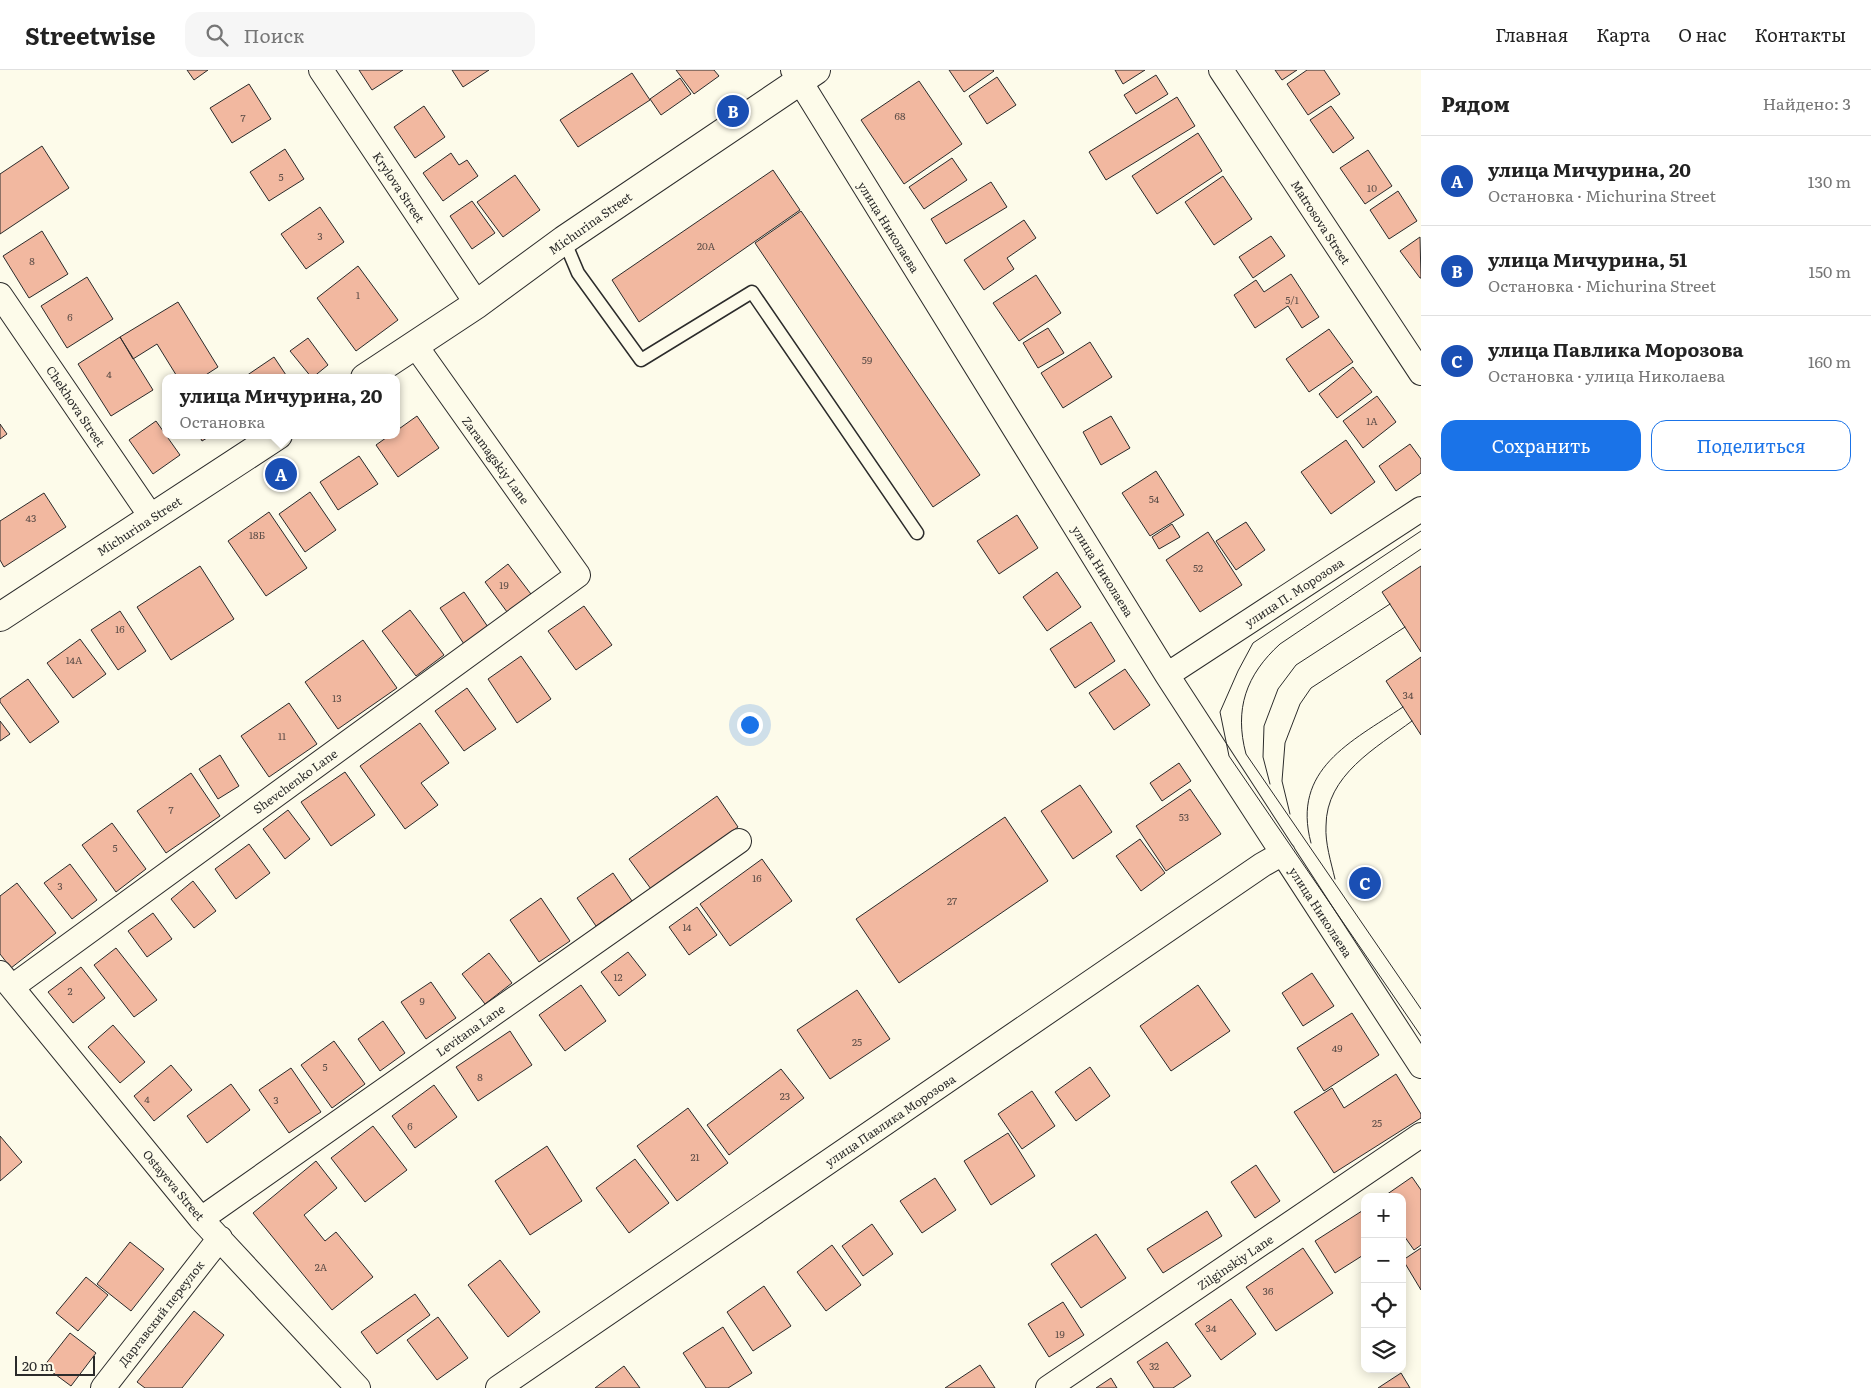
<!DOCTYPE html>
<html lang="ru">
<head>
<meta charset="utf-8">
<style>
  :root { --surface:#fff; --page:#f6f6f6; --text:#222; --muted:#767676; --line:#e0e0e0; --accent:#1a73e8 }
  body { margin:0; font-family:Literata,serif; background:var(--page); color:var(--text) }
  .controls { position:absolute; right:15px; bottom:15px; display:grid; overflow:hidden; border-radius:10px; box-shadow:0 2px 12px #0003 }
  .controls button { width:45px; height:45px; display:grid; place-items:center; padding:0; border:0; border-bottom:1px solid var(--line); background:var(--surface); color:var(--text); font:25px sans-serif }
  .scale { position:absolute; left:15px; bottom:12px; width:80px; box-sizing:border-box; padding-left:5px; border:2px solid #2b2b2b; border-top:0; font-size:14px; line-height:18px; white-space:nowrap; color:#2b2b2b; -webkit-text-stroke:4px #fdfbea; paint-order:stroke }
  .you { position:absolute; left:749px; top:654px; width:18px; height:18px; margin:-12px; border:4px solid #fff; border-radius:50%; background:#1a73e8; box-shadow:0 0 0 8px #1a73e833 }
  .badge { display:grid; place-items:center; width:32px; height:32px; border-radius:50%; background:var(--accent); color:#fff; font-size:16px; font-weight:700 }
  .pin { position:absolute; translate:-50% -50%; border:2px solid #fff; box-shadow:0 1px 5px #0006 }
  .popup { position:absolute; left:162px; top:304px; width:238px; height:65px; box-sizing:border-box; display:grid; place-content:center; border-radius:10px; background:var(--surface); filter:drop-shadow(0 1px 4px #0005); font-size:16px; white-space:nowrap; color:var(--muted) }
  .popup b { font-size:19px; color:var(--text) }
  .popup::after { content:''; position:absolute; left:50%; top:100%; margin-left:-10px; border:10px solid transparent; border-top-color:var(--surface) }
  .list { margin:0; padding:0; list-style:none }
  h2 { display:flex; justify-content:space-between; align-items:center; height:65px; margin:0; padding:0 20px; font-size:21px }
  h2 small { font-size:16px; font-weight:400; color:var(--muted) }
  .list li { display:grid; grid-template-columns:32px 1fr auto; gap:15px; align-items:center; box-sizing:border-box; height:90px; padding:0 20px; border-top:1px solid var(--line) }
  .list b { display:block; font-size:19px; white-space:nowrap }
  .list p { margin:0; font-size:16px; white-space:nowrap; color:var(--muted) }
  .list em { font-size:16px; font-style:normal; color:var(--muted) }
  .actions { display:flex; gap:10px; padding:15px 20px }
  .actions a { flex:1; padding:11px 0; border:1px solid var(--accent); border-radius:15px; text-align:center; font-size:18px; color:var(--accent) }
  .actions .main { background:var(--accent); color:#fff }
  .icon { flex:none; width:28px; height:28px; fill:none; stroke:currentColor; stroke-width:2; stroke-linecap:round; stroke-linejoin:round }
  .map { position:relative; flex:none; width:1421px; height:1318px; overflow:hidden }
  header { display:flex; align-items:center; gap:30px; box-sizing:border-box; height:70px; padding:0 25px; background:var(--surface); border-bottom:1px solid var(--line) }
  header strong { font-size:24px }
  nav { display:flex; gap:28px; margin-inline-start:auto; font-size:18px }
  .search { width:350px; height:45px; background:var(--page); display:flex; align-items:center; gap:12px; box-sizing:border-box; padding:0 18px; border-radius:15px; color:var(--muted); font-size:19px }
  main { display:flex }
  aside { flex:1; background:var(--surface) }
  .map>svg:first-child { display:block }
</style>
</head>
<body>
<header>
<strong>Streetwise</strong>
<div class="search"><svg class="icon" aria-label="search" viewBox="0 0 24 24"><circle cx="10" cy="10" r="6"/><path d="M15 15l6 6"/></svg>Поиск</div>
<nav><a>Главная</a><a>Карта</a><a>О нас</a><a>Контакты</a></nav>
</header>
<main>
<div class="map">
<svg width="1421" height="1318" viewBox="0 0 1421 1318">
  <rect width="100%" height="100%" fill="#fdfbea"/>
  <path fill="#f2b8a0" stroke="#2b2b2b" d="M187,0H208L194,10Z
    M359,0H403L372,20Z
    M452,0H489L463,17Z
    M676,0H714L719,6L694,24Z
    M949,0H993L994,1L964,22Z
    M1115,0H1145L1123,14Z
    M1275,0H1297L1282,10Z
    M1307,0H1324L1340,24L1308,45L1287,14Z
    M632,3L650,30L578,77L560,50Z
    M1156,5L1168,24L1136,44L1124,25Z
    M997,7L1016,35L987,54L969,26Z
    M680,8L691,24L661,45L650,29Z
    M919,11L962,74L904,114L861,50Z
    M249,14L271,49L232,73L210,38Z
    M1177,27L1195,56L1106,110L1089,82Z
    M424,36L445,67L415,88L394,57Z
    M1331,36L1354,68L1333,83L1310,50Z
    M1198,63L1222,101L1157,144L1132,106Z
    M42,76L69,118L0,164V104Z
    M285,79L304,109L269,131L250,102Z
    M1368,80L1392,116L1365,134L1340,98Z
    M451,83L459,95L467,90L478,106L443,131L423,103Z
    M952,88L967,110L924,139L909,117Z
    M773,100L800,140L639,252L612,210Z
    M515,105L540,140L503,167L477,132Z
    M1223,106L1252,149L1214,175L1185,132Z
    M991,112L1007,137L946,174L931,149Z
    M1398,121L1417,151L1389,169L1370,140Z
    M472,131L495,163L472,179L450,146Z
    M320,137L344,172L306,199L281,164Z
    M801,141L980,405L933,437L755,173Z
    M1024,150L1036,168L1007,188L1014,199L984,220L964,190Z
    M42,161L68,204L29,228L3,186Z
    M1271,166L1285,186L1253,208L1239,187Z
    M1420,167L1421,208H1420L1400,181Z
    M358,196L398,250L356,281L317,228Z
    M1291,204L1319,247L1302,258L1288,236L1255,258L1234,225L1256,210L1264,222Z
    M1036,205L1061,243L1019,271L993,233Z
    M87,207L113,249L67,278L41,236Z
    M178,232L218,297L201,308H178L157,274L133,289L120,267Z
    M1048,258L1064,283L1038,298L1023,273Z
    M1329,259L1353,292L1309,322L1286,289Z
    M120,267L153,320L111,346L78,294Z
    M308,268L328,295L312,308L290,281Z
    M1090,272L1112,307L1063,338L1041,303Z
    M274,287L288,308H243Z
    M1353,297L1372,322L1337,348L1319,324Z
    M1377,326L1396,352L1363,378L1343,351Z
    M417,346L439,378L398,407L376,375L390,365H396V361Z
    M1111,346L1130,378L1101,395L1083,362Z
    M156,351L180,385L153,404L129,370Z
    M0,354L7,364L0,369Z
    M199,365H212L202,371Z
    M1346,370L1375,412L1331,444L1301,402Z
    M1410,374L1421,389V403L1396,421L1379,396Z
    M359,386L378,414L338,440L320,412Z
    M1156,401L1184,445L1150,466L1122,423Z
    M310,422L336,460L305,482L279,444Z
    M44,423L66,457L4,497L0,490V451Z
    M269,442L307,498L266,526L228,471Z
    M1017,445L1038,478L999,504L977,471Z
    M1246,452L1265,480L1236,500L1216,471Z
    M1172,454L1180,467L1159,479L1152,467Z
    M1208,462L1242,515L1200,542L1166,490Z
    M508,494L534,528L510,546L485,512Z
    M200,496L234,549L171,590L137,537Z
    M1421,496V582L1382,522Z
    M1057,502L1081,537L1047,561L1023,527Z
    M464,522L488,557L464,574L440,538Z
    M584,536L612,575L576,600L548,561Z
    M410,540L444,585L416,606L382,561Z
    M120,541L146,581L118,600L91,560Z
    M1091,552L1115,591L1075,618L1050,579Z
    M80,569L106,604L73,628L47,593Z
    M363,570L397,618L338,659L305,612Z
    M521,586L551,629L517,653L488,609Z
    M1421,587V665L1386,611Z
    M1125,599L1150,635L1114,660L1089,623Z
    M28,609L59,652L30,673L0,632V629Z
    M467,618L496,659L464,681L435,641Z
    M289,633L317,674L269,707L241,666Z
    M0,651L10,664L0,671Z
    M420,653L449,693L421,713L438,735L405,759L360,696Z
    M220,685L239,716L218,729L199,699Z
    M1179,693L1191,711L1162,731L1150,713Z
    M345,702L375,745L331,776L301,732Z
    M191,703L220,746L166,783L137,741Z
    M1080,715L1112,762L1073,789L1041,741Z
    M1190,719L1221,764L1166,801L1136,756Z
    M717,726L738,757L651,819L629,789Z
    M288,740L310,769L285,789L263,759Z
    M1005,747L1048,811L899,913L856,849Z
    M112,753L146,799L116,822L82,775Z
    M1140,769L1165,803L1141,821L1116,786Z
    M249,774L270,803L236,829L215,799Z
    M762,789L792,831L730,876L700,834Z
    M70,794L97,830L72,849L44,813Z
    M613,803L632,831L596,856L577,828Z
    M193,811L216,841L194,858L171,829Z
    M17,813L56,863L11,898L0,884V826Z
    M541,828L570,871L539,892L510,850Z
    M697,837L717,865L689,885L669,857Z
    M153,843L172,869L147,887L128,861Z
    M116,878L157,930L134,947L94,895Z
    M628,882L646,905L619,926L601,902Z
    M489,883L512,913L485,934L462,904Z
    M81,897L105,928L73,953L48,922Z
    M1312,903L1334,936L1303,956L1282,923Z
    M431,912L456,948L426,969L401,932Z
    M581,915L606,951L565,981L539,945Z
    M1198,915L1230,961L1171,1001L1140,956Z
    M857,920L890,969L830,1009L797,960Z
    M1352,943L1379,985L1324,1021L1297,978Z
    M383,951L405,983L380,1001L358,969Z
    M113,955L145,992L120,1013L88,977Z
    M510,961L532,995L478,1031L456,997Z
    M334,971L365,1014L332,1038L301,995Z
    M171,995L192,1020L154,1051L134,1026Z
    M1090,997L1110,1026L1076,1051L1055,1022Z
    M291,998L321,1042L289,1063L259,1020Z
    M781,999L804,1028L729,1085L707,1055Z
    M1396,1004L1421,1044V1048L1334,1103L1294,1042L1332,1018L1344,1038Z
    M231,1014L250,1040L207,1073L187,1046Z
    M434,1015L457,1047L415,1078L392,1046Z
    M1032,1021L1055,1056L1022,1079L998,1044Z
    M688,1038L728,1093L677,1131L637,1076Z
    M373,1056L407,1100L365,1132L331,1088Z
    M1008,1063L1035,1106L991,1135L964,1091Z
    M0,1066L22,1092L0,1111Z
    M547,1076L582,1131L530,1165L495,1111Z
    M635,1089L669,1133L629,1163L596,1118Z
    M316,1091L337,1118L304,1145L325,1171L336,1162L373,1207L332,1240L253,1143Z
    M1256,1095L1280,1131L1255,1148L1231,1112Z
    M1412,1107L1421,1120V1175L1414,1180L1402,1163V1127H1383Z
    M935,1108L956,1140L922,1163L900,1131Z
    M1365,1139V1184L1335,1203L1315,1171Z
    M1207,1141L1222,1166L1163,1203L1147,1179Z
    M872,1154L893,1184L863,1206L842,1176Z
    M1096,1164L1126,1208L1081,1238L1051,1194Z
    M130,1172L164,1199L131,1241L97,1214Z
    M832,1175L861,1215L826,1241L797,1202Z
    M1303,1178L1333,1223L1276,1261L1246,1217Z
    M1421,1178V1220L1403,1190Z
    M500,1190L540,1242L508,1267L468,1215Z
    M86,1207L108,1225L78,1261L56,1243Z
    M764,1216L791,1256L753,1281L727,1242Z
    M415,1224L430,1245L377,1284L361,1262Z
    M1231,1229L1256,1264L1221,1290L1195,1254Z
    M1063,1232L1084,1265L1049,1287L1028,1254Z
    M194,1241L224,1265L182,1318H145L137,1312Z
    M438,1247L468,1288L437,1310L407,1270Z
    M723,1257L752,1303L728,1318H706L683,1283Z
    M70,1263L96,1283L71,1316L44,1296Z
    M1167,1272L1191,1306L1173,1318H1154L1137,1292Z
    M980,1295L995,1318H945Z
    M624,1296L640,1318H595Z
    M1401,1303L1410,1318H1378Z
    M1111,1308L1117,1318H1096Z"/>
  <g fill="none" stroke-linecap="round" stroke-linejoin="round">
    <defs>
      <path id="service" d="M564,170L578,203L641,290L752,222L917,463"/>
      <path id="minor" d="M321,0L477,234
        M793,0L1167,605L1421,996
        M1221,0L1421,303
        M0,225L152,448
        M1167,605L1421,439
        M0,903L201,1149L358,1318
        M12,917L578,505L415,275
        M201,1149L739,771
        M103,1318L220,1168
        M498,1318L1262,795L1283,783
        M1048,1318L1421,1065"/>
      <path id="tertiary" d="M365,308L477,234L564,170L816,0
        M0,547L278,365"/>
    </defs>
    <use href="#service" stroke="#2b2b2b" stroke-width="15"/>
    <use href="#minor" stroke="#2b2b2b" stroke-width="26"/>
    <use href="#tertiary" stroke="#2b2b2b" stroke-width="30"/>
    <use href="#service" stroke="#fdfbea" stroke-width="12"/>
    <use href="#minor" stroke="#fdfbea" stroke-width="24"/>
    <use href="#tertiary" stroke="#fdfbea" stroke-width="28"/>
    <path stroke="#2b2b2b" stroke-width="1" d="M1421,461L1253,573L1238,601L1220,642L1229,686L1421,966
      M1421,479L1280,574C1246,605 1234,639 1246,684L1421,939
      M1270,714L1263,687L1264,656L1278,619L1296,595L1390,534
      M1290,744L1282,711L1285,673L1300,634L1311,618L1405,557
      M1311,773C1291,699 1351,672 1403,637
      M1335,809C1331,792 1325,773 1326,756C1326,705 1376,678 1412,651"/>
  </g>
  <g text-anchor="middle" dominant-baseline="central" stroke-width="4" stroke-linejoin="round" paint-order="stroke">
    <g font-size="10" fill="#5d4e48">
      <text x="900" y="45">68</text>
      <text x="243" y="47">7</text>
      <text x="281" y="106">5</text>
      <text x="1372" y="117">10</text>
      <text x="320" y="165">3</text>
      <text x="706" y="175">20А</text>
      <text x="32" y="190">8</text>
      <text x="358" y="224">1</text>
      <text x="1292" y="229">5/1</text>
      <text x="70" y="246">6</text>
      <text x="867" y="289">59</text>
      <text x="109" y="303">4</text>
      <text x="1372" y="350">1А</text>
      <text x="1154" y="428">54</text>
      <text x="31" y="447">43</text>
      <text x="257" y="464">18Б</text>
      <text x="1198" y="497">52</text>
      <text x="504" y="514">19</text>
      <text x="120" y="558">16</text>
      <text x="74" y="589">14А</text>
      <text x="1408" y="624">34</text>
      <text x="337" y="627">13</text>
      <text x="282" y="665">11</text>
      <text x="171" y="739">7</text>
      <text x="1184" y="746">53</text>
      <text x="115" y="777">5</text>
      <text x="757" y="807">16</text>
      <text x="60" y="815">3</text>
      <text x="952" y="830">27</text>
      <text x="687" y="856">14</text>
      <text x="618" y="906">12</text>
      <text x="70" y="920">2</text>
      <text x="422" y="930">9</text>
      <text x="857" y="971">25</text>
      <text x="1337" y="977">49</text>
      <text x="325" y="996">5</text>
      <text x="480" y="1006">8</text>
      <text x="785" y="1025">23</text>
      <text x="147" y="1028">4</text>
      <text x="276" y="1029">3</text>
      <text x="1377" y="1052">25</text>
      <text x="410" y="1055">6</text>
      <text x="695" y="1086">21</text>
      <text x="321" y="1196">2А</text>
      <text x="1268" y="1220">36</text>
      <text x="1211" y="1257">34</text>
      <text x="1060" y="1263">19</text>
      <text x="1154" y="1295">32</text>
    </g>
    <g font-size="12" fill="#2b2b2b" stroke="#fdfbea">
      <text transform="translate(399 117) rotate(56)">Krylova Street</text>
      <text transform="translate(1321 152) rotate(57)">Matrosova Street</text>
      <text transform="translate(590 153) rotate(-35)">Michurina Street</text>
      <text transform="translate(889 157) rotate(58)">улица Николаева</text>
      <text transform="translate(76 336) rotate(56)">Chekhova Street</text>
      <text transform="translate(496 390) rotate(54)">Zaramagskiy Lane</text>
      <text transform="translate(139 456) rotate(-33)">Michurina Street</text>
      <text transform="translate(1103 501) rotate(58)">улица Николаева</text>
      <text transform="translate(1294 522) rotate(-33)">улица П. Морозова</text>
      <text transform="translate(295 711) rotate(-36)">Shevchenko Lane</text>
      <text transform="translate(1321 842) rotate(57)">улица Николаева</text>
      <text transform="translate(470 960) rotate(-35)">Levitana Lane</text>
      <text transform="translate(890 1050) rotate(-34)">улица Павлика Морозова</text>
      <text transform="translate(174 1115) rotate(50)">Ostayeva Street</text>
      <text transform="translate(1235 1192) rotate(-34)">Zilginskiy Lane</text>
      <text transform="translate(161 1243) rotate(-52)">Даргавский переулок</text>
    </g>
  </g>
</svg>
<div class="controls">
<button>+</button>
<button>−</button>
<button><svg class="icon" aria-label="locate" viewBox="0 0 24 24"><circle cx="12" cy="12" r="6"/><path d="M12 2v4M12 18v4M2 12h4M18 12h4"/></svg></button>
<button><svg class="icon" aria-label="layers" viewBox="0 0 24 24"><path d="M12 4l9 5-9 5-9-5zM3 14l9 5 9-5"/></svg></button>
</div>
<div class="scale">20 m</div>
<div class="you"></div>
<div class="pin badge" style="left:281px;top:404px;background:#1a4fb4">A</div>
<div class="popup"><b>улица Мичурина, 20</b>Остановка</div>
<div class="pin badge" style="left:733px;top:41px;background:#1a4fb4">B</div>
<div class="pin badge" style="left:1365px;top:813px;background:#1a4fb4">C</div>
</div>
<aside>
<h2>Рядом<small>Найдено: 3</small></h2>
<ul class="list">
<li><span class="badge" style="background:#1a4fb4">A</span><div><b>улица Мичурина, 20</b><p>Остановка · Michurina Street</p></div><em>130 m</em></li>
<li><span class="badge" style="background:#1a4fb4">B</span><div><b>улица Мичурина, 51</b><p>Остановка · Michurina Street</p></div><em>150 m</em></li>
<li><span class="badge" style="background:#1a4fb4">C</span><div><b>улица Павлика Морозова</b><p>Остановка · улица Николаева</p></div><em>160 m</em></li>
</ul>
<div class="actions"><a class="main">Сохранить</a><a>Поделиться</a></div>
</aside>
</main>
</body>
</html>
